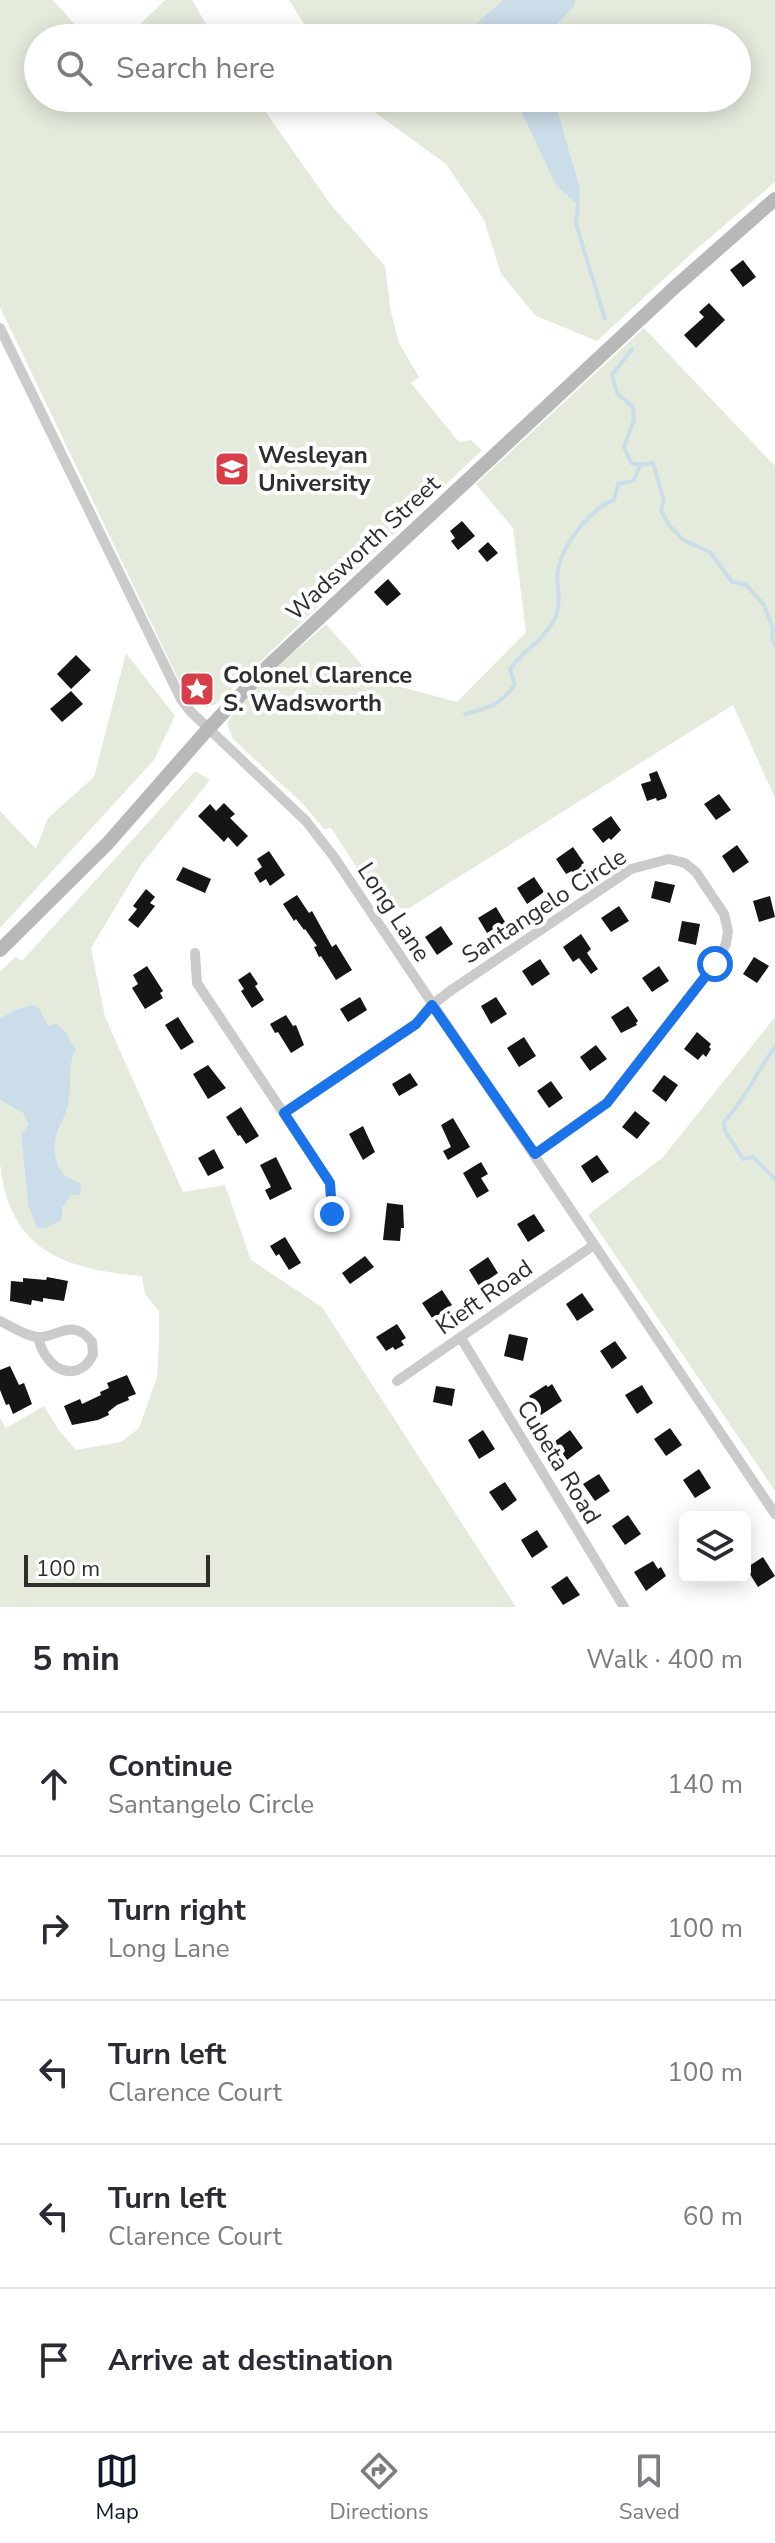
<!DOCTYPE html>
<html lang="en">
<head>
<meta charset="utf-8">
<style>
  :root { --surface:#fff; --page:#f2f2f3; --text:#2b2b33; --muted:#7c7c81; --line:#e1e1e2; --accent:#111827 }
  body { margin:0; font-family:"Nunito Sans",sans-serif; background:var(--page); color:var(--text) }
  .controls { position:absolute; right:24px; bottom:24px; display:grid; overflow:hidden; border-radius:12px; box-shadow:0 4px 20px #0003 }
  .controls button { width:72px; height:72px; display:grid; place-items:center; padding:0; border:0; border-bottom:2px solid var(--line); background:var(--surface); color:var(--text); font:40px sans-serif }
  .scale { position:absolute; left:24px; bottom:20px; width:186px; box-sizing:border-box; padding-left:8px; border:4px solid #2e2e2e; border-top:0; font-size:22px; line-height:28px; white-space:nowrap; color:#2e2e2e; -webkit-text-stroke:6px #fff; paint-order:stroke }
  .stop { position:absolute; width:24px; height:24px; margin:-18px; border:6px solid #1a73e8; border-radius:50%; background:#fff }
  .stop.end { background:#1a73e8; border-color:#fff; box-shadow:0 2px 8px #0008 }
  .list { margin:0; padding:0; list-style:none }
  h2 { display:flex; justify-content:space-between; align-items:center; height:104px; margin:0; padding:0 32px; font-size:34px }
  h2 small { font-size:26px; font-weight:400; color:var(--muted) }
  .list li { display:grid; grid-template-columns:52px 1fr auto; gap:24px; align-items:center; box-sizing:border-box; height:144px; padding:0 32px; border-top:2px solid var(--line) }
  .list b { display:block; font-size:30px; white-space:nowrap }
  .list p { margin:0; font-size:26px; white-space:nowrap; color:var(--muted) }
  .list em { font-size:26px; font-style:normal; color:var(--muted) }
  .icon { flex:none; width:44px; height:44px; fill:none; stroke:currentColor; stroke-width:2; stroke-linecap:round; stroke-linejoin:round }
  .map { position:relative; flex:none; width:775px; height:1607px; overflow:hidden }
  .search { position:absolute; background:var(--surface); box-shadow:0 4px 20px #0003; left:24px; right:24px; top:24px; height:88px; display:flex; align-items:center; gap:20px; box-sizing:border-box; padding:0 28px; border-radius:44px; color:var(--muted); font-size:30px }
  .sheet { height:824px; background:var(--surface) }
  nav { display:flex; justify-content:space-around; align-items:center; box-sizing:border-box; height:112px; border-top:2px solid var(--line); background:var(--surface); font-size:22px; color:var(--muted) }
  nav a { display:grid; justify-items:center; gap:4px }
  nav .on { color:var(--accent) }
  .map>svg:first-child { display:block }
</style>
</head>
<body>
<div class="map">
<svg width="775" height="1607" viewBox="0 0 775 1607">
  <rect width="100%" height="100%" fill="#fff"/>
  <path fill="#e4ebdd" d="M0,0H53L87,38H38V98H256L331,205L385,266L391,312L399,343L419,377L411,383L459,442L471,440L482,450L216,704L207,707L193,701L182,687L0,307Z
    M165,0H192L214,38H126Z
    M289,0H503L459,38H313Z
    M575,0H775V182L693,252L597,341L536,316L501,274L484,220L446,164L355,98H501L508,104L513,103L522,113L580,188L554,98H737V38H544L574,5Z
    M644,328L775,466V798L733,705L406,910L376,897L331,828L324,829L304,805L233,739L227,724C242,694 300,648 326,624L375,680L457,702L526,632L513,528L476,484Z
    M126,653L175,716L154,760L0,928V811L36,849L48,818L94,777Z
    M195,771L210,780L141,865L91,948L105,1017L183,1192L225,1185L251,1260L322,1307L516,1607H0V1418L6,1428L44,1406L58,1429L76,1450L121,1442L139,1428L157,1377L159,1342V1311L145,1294L142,1276C63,1269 8,1250 0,1162C0,1142 0,1121 0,1100L23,1113L28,1125L21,1136L28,1205L62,1208L72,1195H80L61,1170L54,1153L53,1142L61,1125L48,1026L43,1020V1013L14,1010L0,1019V971L16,957L22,961Z
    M775,1017V1491L588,1215L663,1157Z"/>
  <path fill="#cbdde9" d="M503,0H575V5L544,38H459Z
    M501,98H554L580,188L579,206L556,185L522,113L514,103L508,104Z
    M33,1005L40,1009L48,1026L57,1024L64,1030L76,1050C67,1064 72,1083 69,1099C65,1126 47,1136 58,1164C63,1176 70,1180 81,1183L80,1195H72L62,1208V1220L45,1228H37L28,1205L21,1135L28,1125L23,1113L0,1100V1019L14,1010Z"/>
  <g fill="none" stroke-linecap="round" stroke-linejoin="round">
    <path stroke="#cbdde9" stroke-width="4" d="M578,202L576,224L605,319
      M632,349L612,375L617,393L633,407L634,420L624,447L631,463L641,465L653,463L664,501L661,510L669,525L683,540L710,552L732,582L746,585L764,605L773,628L772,639L775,645
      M465,714C489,708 501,705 515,684L510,669C522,652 546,638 555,618C563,599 555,587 558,569C563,544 591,508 614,500L618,484L633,481L640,466
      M775,1047C756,1073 746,1098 724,1122L725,1131L743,1159L753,1157L775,1179"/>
  </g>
  <path fill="#151515" d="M743,260L756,277L743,287L730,270Z
    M709,303L725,320L696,348L684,335L704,317L699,312Z
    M462,521L475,536L458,550L451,541L455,538L450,531Z
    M488,542L498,553L487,562L478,551Z
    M388,579L401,594L387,606L374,592Z
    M76,655L91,670L71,689L57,674Z
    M71,691L83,704L62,722L50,709Z
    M657,771L667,795L666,798L657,801L656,798L647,801L641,784L651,781L649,774Z
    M719,794L731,810L716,820L704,804Z
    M224,803L235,814L230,818L248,836L237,847L228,837L224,842L198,816L210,804L216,811Z
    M611,816L621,830L611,840L609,838L603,843L592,829Z
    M737,845L749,862L733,873L722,856Z
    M573,847L584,863L581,865L582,867L573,873L572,871L566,874L556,859Z
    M269,851L285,875L270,886L266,879L260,883L254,873L262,867L257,859Z
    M183,867L211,879L205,893L176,880Z
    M534,877L544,892L527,904L517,888Z
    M655,881L675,885L670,903L651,898Z
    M146,889L155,897L150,903L155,906L138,928L128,920L137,909L133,906Z
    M297,895L309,913L312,911L332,947L336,944L352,970L336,980L321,956L319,957L314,947L317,946L305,929L304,930L296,919L294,921L283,904Z
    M770,896L775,917L759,922L753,901Z
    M619,906L629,921L611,932L601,918Z
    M496,907L505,922L503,923L505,927L497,932L495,928L487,933L478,918Z
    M682,921L700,924L696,945L678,941Z
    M441,926L453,944L437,955L425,937Z
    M581,934L591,949L587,953L598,969L591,974L579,958L573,962L563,947Z
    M754,957L769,966L757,983L743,974Z
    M540,959L550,974L532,986L522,971Z
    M147,966L163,991L160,993L163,998L145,1009L132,988L138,984L133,975Z
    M659,966L669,981L652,992L642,978Z
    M250,972L258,984L255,986L264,1000L252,1008L241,991L244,989L238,980Z
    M360,997L367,1010L348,1022L340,1009Z
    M496,997L507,1014L491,1024L481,1006Z
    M628,1006L638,1021L636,1023L637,1025L621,1033L611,1017Z
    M286,1015L293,1026L296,1025L304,1045L291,1053L278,1032L275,1033L270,1024Z
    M178,1017L194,1042L181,1050L165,1025Z
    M697,1032L711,1044L709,1047L711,1049L706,1057L703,1054L698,1060L684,1049Z
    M524,1037L536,1056L519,1067L507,1048Z
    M596,1045L607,1059L590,1071L580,1057Z
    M208,1065L226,1088L208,1099L193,1074Z
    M410,1073L418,1085L399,1096L392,1084Z
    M664,1075L678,1085L666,1102L652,1091Z
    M551,1081L563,1098L549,1108L537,1091Z
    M241,1107L259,1136L246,1144L240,1135L238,1136L226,1117Z
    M635,1111L650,1123L637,1139L622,1127Z
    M453,1118L470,1147L448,1160L443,1151L451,1147L441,1125Z
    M363,1126L375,1152L363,1160L349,1134Z
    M214,1149L224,1168L208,1176L198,1158Z
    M597,1155L609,1172L592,1183L581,1166Z
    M276,1157L292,1189L270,1200L265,1190L271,1187L260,1165Z
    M481,1162L488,1174L481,1178L489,1191L477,1198L463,1173Z
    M387,1203L403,1205L404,1228H401L400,1241L383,1240Z
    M534,1214L545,1231L528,1242L517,1224Z
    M285,1237L301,1263L289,1270L279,1254L276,1256L270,1246Z
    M365,1256L374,1267L350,1284L342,1273Z
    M488,1257L498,1273L479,1286L469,1270Z
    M47,1277L68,1281L64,1301L43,1298V1302L32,1300L31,1305L10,1301L11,1281L23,1282V1278L46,1280Z
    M442,1290L452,1305L449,1307L450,1309L432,1318L422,1303Z
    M582,1293L594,1310L577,1321L566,1304Z
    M397,1324L406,1338L401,1341L404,1345L395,1350L393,1347L386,1351L376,1337Z
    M509,1334L528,1338L523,1361L504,1356Z
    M615,1341L627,1358L612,1369L600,1351Z
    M10,1366L19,1385L24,1383L32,1404L13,1414L9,1404L6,1405L0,1390V1370Z
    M127,1375L136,1394L128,1397L129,1400L117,1405L108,1412L109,1415L98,1420L72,1425L64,1406L80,1399L82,1404L101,1395L100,1392L109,1388L107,1383Z
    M552,1384L562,1401L541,1415L529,1396L546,1385L548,1387Z
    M642,1385L653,1403L637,1414L625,1395Z
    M436,1386L455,1389L452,1406L433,1402Z
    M670,1428L682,1445L666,1456L654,1439Z
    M483,1430L495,1449L479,1459L468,1440Z
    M570,1430L583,1448L567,1460L554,1442Z
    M699,1469L711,1488L695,1498L683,1480Z
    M599,1474L610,1491L595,1501L583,1484Z
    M505,1482L517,1500L502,1511L489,1492Z
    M628,1515L641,1534L625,1545L612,1526Z
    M537,1530L548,1547L532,1558L521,1540Z
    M763,1557L775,1576L758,1587L746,1568Z
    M653,1561L658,1569L661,1567L666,1576L646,1591L634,1572Z
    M567,1576L580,1595L563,1605L551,1587Z"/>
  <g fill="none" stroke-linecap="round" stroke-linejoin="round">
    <path stroke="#cbcbcb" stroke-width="10" d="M0,328L181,699L190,711L306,821L334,857L775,1514
      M195,953L197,983L330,1183L332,1214
      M284,1113L416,1024L432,1005L450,991L631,869L669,859L685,863L696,872L724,914L728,931L726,944L715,964L607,1103L535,1154
      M0,1321C11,1326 25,1336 37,1337C57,1339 72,1316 92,1342L93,1354C83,1377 59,1376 46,1356C42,1351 40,1344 38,1338
      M461,1338L624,1607
      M397,1381L594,1245"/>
    <path stroke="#b8b8b8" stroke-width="14" d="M0,950L108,843L208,729L267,667L675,287L775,199"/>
  </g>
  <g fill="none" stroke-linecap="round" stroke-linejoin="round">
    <path stroke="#1a73e8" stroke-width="10" d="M332,1214L330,1183L284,1113L416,1024L432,1005L535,1154L607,1103L715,964"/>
  </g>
  <defs>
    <symbol id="university-square" viewBox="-11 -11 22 22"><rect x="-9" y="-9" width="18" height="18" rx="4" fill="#d83e48" stroke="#fff"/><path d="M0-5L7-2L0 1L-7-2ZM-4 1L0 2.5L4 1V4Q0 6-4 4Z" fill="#fff"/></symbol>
    <symbol id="sight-square" viewBox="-11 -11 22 22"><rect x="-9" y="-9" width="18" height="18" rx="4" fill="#d83e48" stroke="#fff"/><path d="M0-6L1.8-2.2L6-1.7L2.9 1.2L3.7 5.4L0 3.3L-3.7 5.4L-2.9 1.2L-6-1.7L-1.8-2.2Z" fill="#fff"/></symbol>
  </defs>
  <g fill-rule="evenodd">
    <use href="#university-square" x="212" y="449" width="40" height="40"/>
    <use href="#sight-square" x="177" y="669" width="40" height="40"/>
  </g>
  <g text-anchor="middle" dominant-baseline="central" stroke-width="8" stroke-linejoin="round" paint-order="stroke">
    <g font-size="24" font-weight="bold" fill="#2e2e2e" stroke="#fff" text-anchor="start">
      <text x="258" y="455">Wesleyan<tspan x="258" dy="28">University</tspan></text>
      <text x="223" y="675">Colonel Clarence<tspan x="223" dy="28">S. Wadsworth</tspan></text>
    </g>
    <g font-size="24" fill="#2e2e2e" stroke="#fff">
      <text transform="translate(363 548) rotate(-43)">Wadsworth Street</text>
      <text transform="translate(544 906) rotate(-33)">Santangelo Circle</text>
      <text transform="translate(394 912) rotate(57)">Long Lane</text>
      <text transform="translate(484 1297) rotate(-35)">Kieft Road</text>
      <text transform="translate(559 1462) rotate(59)">Cubeta Road</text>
    </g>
  </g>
</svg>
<div class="controls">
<button><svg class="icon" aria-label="layers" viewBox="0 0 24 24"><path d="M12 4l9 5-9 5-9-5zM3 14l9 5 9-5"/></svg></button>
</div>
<div class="scale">100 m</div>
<div class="stop" style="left:715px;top:964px"></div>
<div class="stop end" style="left:332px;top:1214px"></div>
<div class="search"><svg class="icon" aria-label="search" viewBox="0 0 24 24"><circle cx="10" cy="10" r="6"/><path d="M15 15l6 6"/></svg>Search here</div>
</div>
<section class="sheet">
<h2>5 min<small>Walk · 400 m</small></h2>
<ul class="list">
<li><svg class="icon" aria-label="ahead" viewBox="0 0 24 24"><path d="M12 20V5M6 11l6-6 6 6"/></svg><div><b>Continue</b><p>Santangelo Circle</p></div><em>140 m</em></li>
<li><svg class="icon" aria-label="right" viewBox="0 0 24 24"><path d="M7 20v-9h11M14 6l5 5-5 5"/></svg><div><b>Turn right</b><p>Long Lane</p></div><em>100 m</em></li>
<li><svg class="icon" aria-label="left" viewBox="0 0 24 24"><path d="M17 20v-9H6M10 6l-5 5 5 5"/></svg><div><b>Turn left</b><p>Clarence Court</p></div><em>100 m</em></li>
<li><svg class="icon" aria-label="left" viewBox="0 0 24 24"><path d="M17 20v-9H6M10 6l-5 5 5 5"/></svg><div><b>Turn left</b><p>Clarence Court</p></div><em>60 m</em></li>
<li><svg class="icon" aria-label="arrive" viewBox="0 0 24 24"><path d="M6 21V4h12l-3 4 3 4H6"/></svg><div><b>Arrive at destination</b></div></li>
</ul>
</section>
<nav>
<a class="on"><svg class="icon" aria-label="map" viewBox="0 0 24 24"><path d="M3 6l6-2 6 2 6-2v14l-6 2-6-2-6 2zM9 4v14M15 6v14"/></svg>Map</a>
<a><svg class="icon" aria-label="directions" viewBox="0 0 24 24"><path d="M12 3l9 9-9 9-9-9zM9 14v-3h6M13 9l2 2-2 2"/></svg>Directions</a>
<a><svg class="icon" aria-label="saved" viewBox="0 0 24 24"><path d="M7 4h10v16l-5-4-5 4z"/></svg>Saved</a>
</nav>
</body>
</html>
